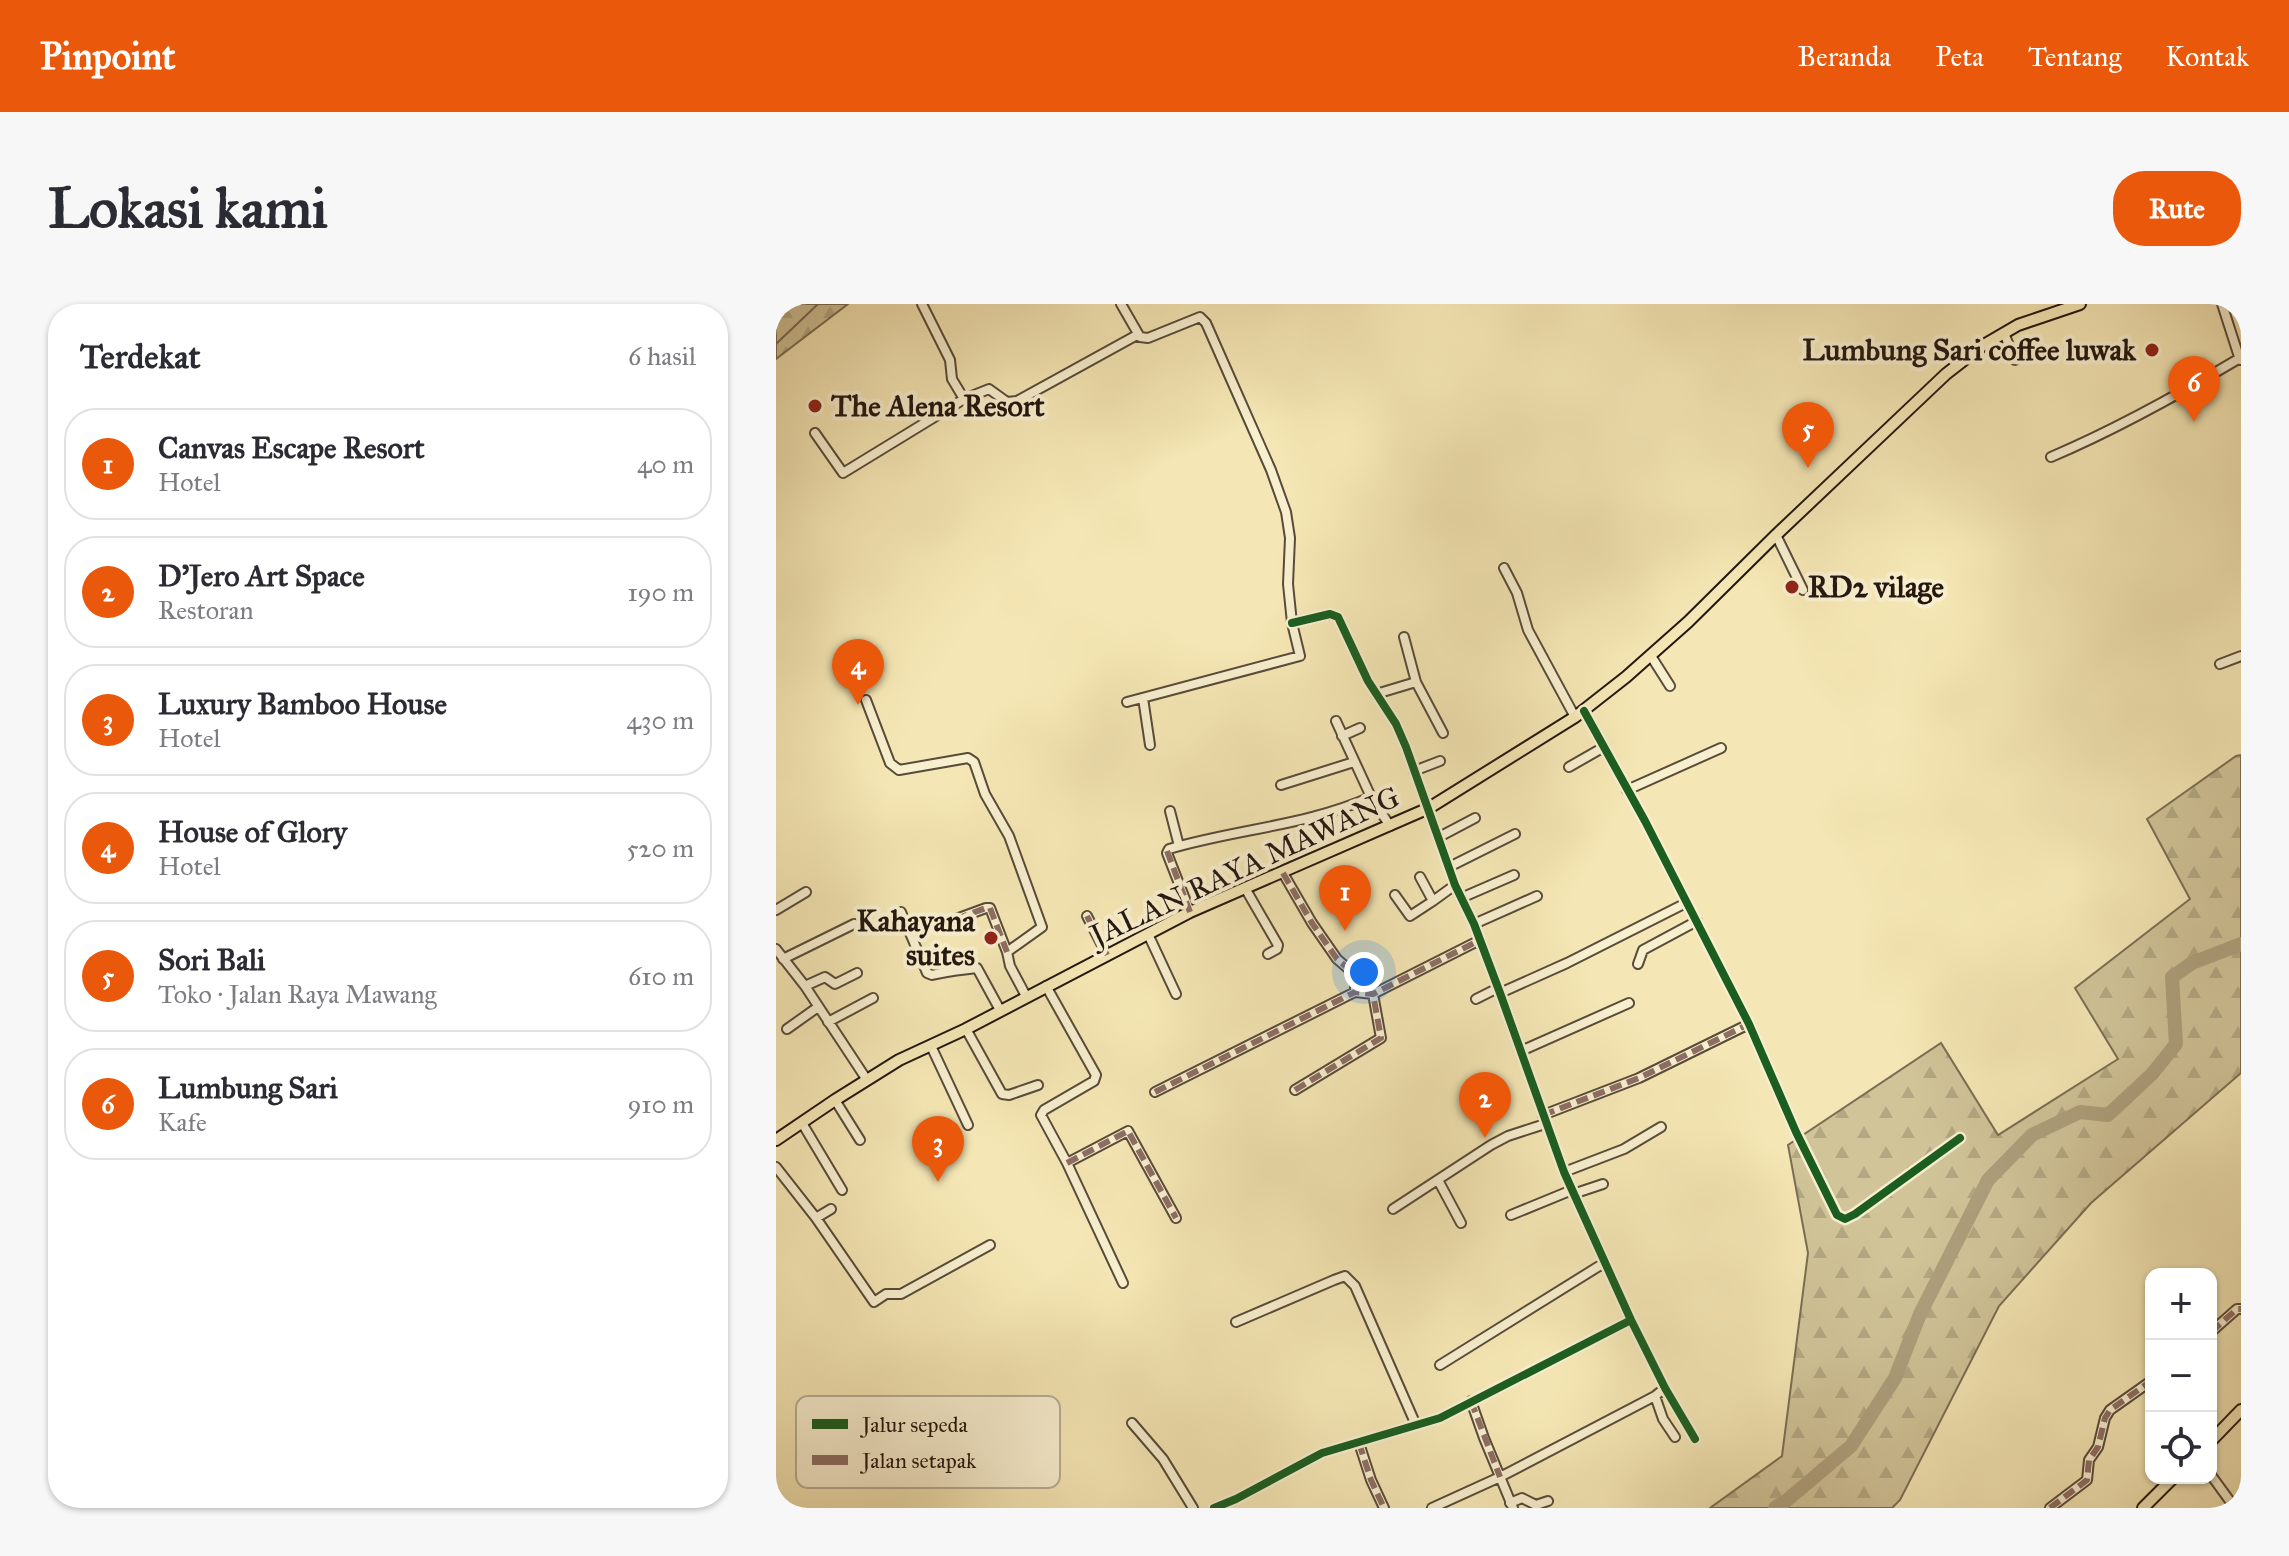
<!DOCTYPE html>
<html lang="id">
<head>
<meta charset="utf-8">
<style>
  :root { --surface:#fff; --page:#f7f7f7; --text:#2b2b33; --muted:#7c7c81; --line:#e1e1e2; --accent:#ea580c }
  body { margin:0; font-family:"IM FELL Great Primer",serif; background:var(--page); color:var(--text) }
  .controls { position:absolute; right:24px; bottom:24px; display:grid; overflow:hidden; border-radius:16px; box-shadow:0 2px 6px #0004 }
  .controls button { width:72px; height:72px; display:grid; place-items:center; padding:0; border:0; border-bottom:2px solid var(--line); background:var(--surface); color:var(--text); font:40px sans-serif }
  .you { position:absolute; left:588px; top:668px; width:28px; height:28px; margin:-20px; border:6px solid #fff; border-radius:50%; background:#1a73e8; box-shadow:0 0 0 12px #1a73e833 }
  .badge { display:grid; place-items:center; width:52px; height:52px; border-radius:50%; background:var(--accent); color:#fff; font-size:26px; font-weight:700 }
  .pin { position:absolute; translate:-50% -66px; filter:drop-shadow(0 2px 4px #0008) }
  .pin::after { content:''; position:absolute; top:42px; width:28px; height:24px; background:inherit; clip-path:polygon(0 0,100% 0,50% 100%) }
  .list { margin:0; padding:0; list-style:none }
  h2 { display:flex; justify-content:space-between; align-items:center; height:104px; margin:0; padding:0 32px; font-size:34px }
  h2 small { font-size:26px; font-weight:400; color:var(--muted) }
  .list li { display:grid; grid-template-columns:52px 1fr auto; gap:24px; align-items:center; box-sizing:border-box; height:112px; margin:0 16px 16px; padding:0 16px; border:2px solid var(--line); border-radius:32px }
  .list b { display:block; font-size:30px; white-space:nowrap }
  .list p { margin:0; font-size:26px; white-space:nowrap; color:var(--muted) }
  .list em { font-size:26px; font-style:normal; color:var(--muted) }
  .icon { flex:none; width:44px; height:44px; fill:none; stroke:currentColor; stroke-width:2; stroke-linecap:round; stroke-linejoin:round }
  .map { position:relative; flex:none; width:1465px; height:1204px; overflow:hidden; border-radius:32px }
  header { display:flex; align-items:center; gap:48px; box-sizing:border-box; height:112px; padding:0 40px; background:var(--accent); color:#fff }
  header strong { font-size:38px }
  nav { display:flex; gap:44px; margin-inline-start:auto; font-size:28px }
  .intro { display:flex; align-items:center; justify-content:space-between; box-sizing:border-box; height:192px; padding:0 48px }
  h1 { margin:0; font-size:56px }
  .button { padding:20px 36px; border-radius:32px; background:var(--accent); color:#fff; font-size:28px; font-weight:700 }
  main { display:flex; gap:48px; padding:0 48px }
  aside { flex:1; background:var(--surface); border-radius:32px; box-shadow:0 2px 6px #0004 }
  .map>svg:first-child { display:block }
</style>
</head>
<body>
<header>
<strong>Pinpoint</strong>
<nav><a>Beranda</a><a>Peta</a><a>Tentang</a><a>Kontak</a></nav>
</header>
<div class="intro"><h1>Lokasi kami</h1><a class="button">Rute</a></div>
<main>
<aside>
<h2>Terdekat<small>6 hasil</small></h2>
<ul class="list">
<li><span class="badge">1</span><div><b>Canvas Escape Resort</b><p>Hotel</p></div><em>40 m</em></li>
<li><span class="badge">2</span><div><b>D'Jero Art Space</b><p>Restoran</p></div><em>190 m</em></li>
<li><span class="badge">3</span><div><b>Luxury Bamboo House</b><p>Hotel</p></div><em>430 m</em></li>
<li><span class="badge">4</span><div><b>House of Glory</b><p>Hotel</p></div><em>520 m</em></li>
<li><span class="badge">5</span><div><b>Sori Bali</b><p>Toko · Jalan Raya Mawang</p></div><em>610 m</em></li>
<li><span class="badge">6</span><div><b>Lumbung Sari</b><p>Kafe</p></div><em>910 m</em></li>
</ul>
</aside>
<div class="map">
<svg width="1465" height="1204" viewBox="0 0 1465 1204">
  <defs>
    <pattern id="forest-firs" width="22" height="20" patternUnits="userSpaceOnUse" patternTransform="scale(2)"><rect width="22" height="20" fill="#d1c499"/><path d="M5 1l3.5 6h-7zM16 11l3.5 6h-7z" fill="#b3a883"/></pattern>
  </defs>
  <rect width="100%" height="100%" fill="#f5e7b5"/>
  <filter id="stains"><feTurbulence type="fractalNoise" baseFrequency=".0025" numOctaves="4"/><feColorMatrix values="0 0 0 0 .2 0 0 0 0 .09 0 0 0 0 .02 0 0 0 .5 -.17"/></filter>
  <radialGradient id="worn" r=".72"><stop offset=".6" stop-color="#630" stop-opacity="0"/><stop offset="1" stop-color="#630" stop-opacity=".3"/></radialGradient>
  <path fill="url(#forest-firs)" stroke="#7a6e54" stroke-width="2" d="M0,0H72L0,55Z
    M1465,451V769L1315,899L1223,1002L1124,1196L1116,1204H934L1006,1152L1032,949L1012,841L1165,739L1222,831L1342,755L1299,684L1414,595L1371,515L1460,452Z"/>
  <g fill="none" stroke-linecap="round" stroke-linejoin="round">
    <path stroke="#776951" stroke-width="2" d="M0,40L42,0"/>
    <path stroke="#aea07d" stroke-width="14" d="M999,1204L1010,1197L1075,1142L1119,1074L1144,1010L1212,876L1256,831L1304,808L1332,811L1376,770L1400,740L1396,673L1416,659L1465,640"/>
    <defs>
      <path id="minor" d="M146,0L174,56L176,75L188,95
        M345,0L364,33L372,34L424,13L430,19L495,166L510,208L514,234L512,280L516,319L524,352L351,398
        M1446,0L1464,56
        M1228,29L1239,56
        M39,129L67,169L188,95L213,85L231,98L241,97L361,31
        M1275,153C1341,125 1402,91 1464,54
        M1000,231L1027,286
        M728,264L741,289L752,326L799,413
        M516,319L554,310L562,313L592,377L620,420L630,443L679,581L698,620L724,689L788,868L855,1016L889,1084L919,1135
        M628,333L640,378L667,429
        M875,352L894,382
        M1444,360L1465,352
        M600,390L640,378
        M367,394L374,441
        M90,396L114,459L123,466L192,454L198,458L209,490L233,532L266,623L231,648L234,662L250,692
        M808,407L869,517L973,720L1020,828L1061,911L1069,915L1079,910L1184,834
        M560,417L595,493L614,522
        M566,432L584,424
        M793,463L828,443
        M638,467L664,457
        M505,481L578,458
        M851,486L945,444
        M394,507L403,542
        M663,533L699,514
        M673,563L739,530
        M507,569L536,619L561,655L575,667L579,677V688
        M644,573L657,597L679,581
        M469,584L502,641L501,645L492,650
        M619,591L634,612L657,597
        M685,594L738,571
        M0,606L30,588
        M125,608L151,669L156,671C171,667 185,666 201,664L224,706
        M414,608L391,549L393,545C460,525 530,522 595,493
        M311,612L331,651
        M180,615L210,604H214L231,648
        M698,620L761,592
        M372,630L400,690
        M0,645L29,682L91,776
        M7,655L78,620
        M862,660L867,646L921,617
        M29,682L49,673L59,680L81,669
        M270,682L320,771L318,777L268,806L265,811L291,859L347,979
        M724,689L791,659L910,599
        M700,695L722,684
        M52,718L97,694
        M11,725L42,703
        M190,725L226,790L233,791L262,781
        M155,742L192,821
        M745,747L853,699
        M519,786L605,734L597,690
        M379,788L579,688L597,690L704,636
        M59,796L84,836
        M767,811L863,774L973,720
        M26,819L66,886
        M291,859L352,827L400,914
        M0,863L40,914L98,998L110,990H125L214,941
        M788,868L848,845L885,823
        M662,876L685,919
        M797,890L827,880
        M617,905L715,841L732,832L769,820
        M735,911L796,886
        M40,914L55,905
        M460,1018L558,976L569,972L579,982L640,1121
        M1435,1028L1461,1005H1465
        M664,1061L828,959
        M879,1092L887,1115L899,1133
        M695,1097L708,1134L737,1204
        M356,1119L387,1155L417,1204
        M583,1139L595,1176L608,1204
        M1435,1171L1459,1204
        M734,1199L746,1194L760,1201L772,1197
        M438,1204L460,1195L546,1149L664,1114L855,1016
        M656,1204L724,1173L879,1092L889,1084
        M1274,1204L1311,1176L1313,1156L1322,1143L1329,1114L1334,1106L1375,1077"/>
      <path id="major" d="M0,836L59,796L123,756L190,725L414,608L653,504L799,413L850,373L912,318L1000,231L1170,70L1206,42L1242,21L1304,0
        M1435,1137L1465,1106
        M1367,1204L1397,1174"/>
    </defs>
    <use href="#minor" stroke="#584b39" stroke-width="12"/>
    <use href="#major" stroke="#241710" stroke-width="14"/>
    <use href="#minor" stroke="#f8efcf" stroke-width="8"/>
    <use href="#major" stroke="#f5e7b5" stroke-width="10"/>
    <path stroke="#8d6e63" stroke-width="6" stroke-dasharray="12 6" stroke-linecap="butt" d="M391,547L414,608
      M507,569L536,619L561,655L575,667L579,677V688
      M311,612L331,651
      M180,615L210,604H214L231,648
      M519,786L605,734L597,690
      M379,788L579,688L597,690L704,636
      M767,811L863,774L973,720
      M291,859L352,827L400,914
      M1435,1028L1461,1005H1465
      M695,1097L724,1173
      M583,1139L595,1176L608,1204
      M1274,1204L1311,1176L1313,1156L1322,1143L1329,1114L1334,1106L1375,1077"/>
    <defs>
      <path id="cycleway" d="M516,319L554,310L562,313L592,377L620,420L630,443L679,581L698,620L724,689L788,868L855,1016L889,1084L919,1135
        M808,407L869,517L973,720L1020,828L1061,911L1069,915L1079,910L1184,834
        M438,1204L460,1195L546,1149L664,1114L855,1016"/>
    </defs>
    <use href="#cycleway" stroke="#f8efcf" stroke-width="13"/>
    <use href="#cycleway" stroke="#1b5e20" stroke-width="8"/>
  </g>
  <g fill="#8f2418" stroke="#f8efcf" stroke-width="3">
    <circle cx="1376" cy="46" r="8"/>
    <circle cx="39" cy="102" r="8"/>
    <circle cx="1016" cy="283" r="8"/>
    <circle cx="215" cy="634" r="8"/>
  </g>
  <g text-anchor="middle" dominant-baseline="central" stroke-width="8" stroke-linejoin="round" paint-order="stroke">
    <g font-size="30" font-weight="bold" fill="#241710" stroke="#f8efcf" text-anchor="end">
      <text x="1360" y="46">Lumbung Sari coffee luwak</text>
      <text x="55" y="102" text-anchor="start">The Alena Resort</text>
      <text x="1032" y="283" text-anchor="start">RD2 vilage</text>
      <text x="199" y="617">Kahayana<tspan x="199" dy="34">suites</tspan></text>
    </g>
    <g font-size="30" fill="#241710" stroke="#f8efcf">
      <text transform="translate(469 562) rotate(-25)">JALAN RAYA MAWANG</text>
    </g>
  </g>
  <rect x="20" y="1092" width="264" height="92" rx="12" fill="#f8efcf" stroke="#b8ae96" stroke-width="2"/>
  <rect x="36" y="1115" width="36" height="10" fill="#1b5e20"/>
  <rect x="36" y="1151" width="36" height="10" fill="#8d6e63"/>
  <g font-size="22" fill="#241710">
    <text x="86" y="1128">Jalur sepeda</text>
    <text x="86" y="1164">Jalan setapak</text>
  </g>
  <rect width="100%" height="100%" filter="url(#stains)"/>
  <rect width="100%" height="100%" fill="url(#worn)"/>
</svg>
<div class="controls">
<button>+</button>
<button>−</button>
<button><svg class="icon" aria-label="locate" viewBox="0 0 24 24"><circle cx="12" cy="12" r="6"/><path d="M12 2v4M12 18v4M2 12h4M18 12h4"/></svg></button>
</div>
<div class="you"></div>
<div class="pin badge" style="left:569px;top:627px">1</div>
<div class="pin badge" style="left:709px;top:834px">2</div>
<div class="pin badge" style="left:162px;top:878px">3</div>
<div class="pin badge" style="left:82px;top:401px">4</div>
<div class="pin badge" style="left:1032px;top:164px">5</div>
<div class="pin badge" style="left:1418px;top:118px">6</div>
</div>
</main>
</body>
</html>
